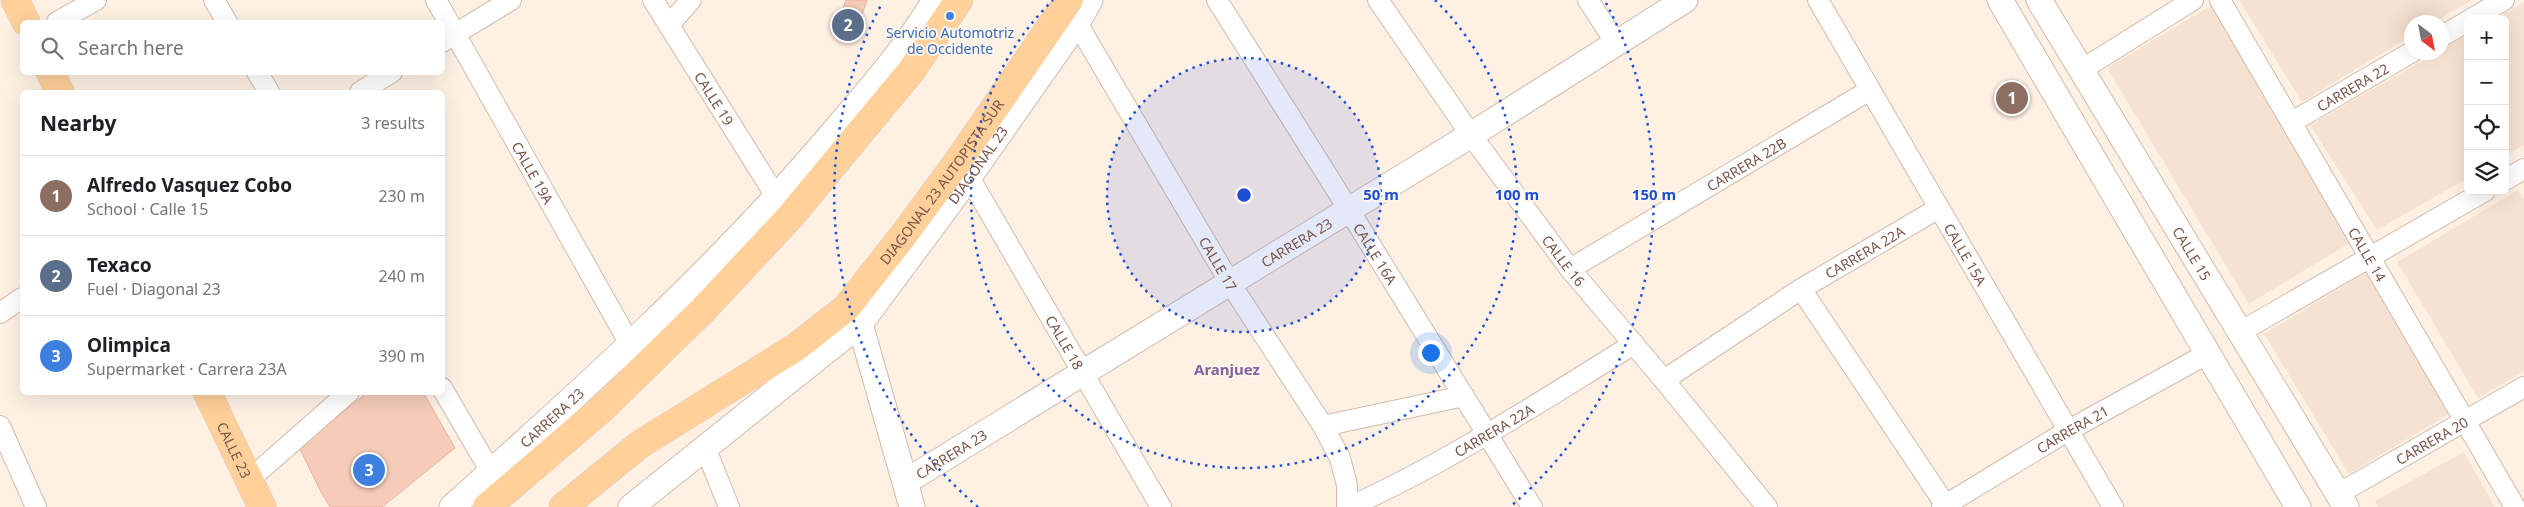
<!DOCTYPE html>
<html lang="en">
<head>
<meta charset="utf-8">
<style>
  :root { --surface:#fff; --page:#f6f6f6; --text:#202124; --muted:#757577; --line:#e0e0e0; --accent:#d93025 }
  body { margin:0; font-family:"Noto Sans",sans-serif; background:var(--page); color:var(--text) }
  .controls { position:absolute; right:15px; top:15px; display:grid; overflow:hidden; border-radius:8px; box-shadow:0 5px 20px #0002 }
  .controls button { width:45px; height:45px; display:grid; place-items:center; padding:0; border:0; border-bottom:1px solid var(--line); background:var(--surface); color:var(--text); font:25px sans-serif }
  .compass { position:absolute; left:2404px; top:15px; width:45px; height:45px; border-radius:50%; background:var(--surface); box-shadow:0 5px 20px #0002; rotate:148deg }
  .you { position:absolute; left:1430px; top:352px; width:18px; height:18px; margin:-12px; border:4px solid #fff; border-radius:50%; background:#1a73e8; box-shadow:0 0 0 8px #1a73e833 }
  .badge { display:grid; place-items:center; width:32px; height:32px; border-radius:50%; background:var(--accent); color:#fff; font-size:16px; font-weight:700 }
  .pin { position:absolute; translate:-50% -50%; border:2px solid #fff; box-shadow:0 1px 5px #0006 }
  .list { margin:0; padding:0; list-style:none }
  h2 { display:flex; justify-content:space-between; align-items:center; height:65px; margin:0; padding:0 20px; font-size:21px }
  h2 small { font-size:16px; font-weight:400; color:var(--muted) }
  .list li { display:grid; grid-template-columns:32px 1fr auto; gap:15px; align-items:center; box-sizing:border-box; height:80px; padding:0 20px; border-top:1px solid var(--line) }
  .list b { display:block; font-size:19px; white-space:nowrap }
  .list p { margin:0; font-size:16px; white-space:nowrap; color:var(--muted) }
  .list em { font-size:16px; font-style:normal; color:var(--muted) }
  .icon { flex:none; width:28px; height:28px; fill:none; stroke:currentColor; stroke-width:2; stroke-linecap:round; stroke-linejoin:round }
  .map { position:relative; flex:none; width:2524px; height:507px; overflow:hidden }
  .search { position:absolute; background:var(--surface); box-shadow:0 5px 20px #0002; left:20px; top:20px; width:425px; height:55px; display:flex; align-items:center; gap:12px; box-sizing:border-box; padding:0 18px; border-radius:8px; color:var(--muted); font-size:19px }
  .panel { position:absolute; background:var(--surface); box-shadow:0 5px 20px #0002; left:20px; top:90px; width:425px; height:305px; border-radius:8px }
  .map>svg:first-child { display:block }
</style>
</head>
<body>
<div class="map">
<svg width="2524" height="507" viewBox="0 0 2524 507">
  <rect width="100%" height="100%" fill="#fef1e4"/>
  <path fill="#f6e2d2" d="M2239,0H2472L2435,22H2412L2411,36L2302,102Z
    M2524,2V145L2505,156V19H2495Z
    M2212,5L2353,241L2249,304L2107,68Z
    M2468,34V178L2377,230L2310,125L2436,53L2442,52V49Z
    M2518,190L2524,199V371L2478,398L2397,262Z
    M2367,272L2452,412L2349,474L2264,334Z
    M2464,452L2495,507H2378L2375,501Z"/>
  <path fill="#f6ccb9" stroke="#eab098" d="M846,0H867L854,39L835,33Z
    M368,392H423L455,448L382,507H330L321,492L299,447Z"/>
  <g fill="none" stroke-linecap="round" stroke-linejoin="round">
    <defs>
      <g id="minor">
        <path d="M214,0L227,22"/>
        <path id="s1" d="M436,0L630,344"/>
        <path id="s2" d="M653,0L777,198"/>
        <path id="s3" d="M1217,0L1349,210L1532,507"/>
        <path id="s4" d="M1378,0L1471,135L1570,269L1664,380L1767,507"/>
        <path d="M1588,0L1616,43"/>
        <path id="s5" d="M1818,0L2113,507"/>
        <path id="s6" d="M2220,0L2515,507"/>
        <path d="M2471,19L2504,0"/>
        <path d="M57,22L96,0"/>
        <path id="s7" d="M1077,23L1230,283L1323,426L1340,458L1347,485V507"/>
        <path d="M669,25L691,0"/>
        <path d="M2442,36L2468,21"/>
        <path d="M442,42L511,0"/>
        <path d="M2081,70L2193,0"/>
        <path d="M257,72L269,92"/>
        <path d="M360,92L392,72"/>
        <path id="s8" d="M2292,122L2412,52"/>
        <path id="s9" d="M969,177L1161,507"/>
        <path d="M2505,180L2524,169"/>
        <path id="s10" d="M1570,269L1870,90"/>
        <path d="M1801,289L1945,504"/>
        <path d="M0,313L22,298"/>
        <path d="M2240,332L2485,191"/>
        <path id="s11" d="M1664,380L1801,289L1939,208"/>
        <path d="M442,388L491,472"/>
        <path d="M0,426L36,507"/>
        <path d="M1323,426L1464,396"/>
        <path d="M705,447L729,507"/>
        <path d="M249,480L349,392"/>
        <path id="s12" d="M2338,494L2524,387"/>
        <path id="s13" d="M1349,507C1449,462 1541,401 1634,344"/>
        <path id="s14" d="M1942,507L2069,430L2207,354"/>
      </g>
      <g id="tertiary">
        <path d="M2000,0L2298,507"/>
        <path id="s15" d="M2039,0L2346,507"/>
        <path d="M860,324L912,507"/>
        <path id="s16" d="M905,482L1471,135L1685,0"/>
        <path id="s17" d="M452,507C583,390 715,271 829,137C864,96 908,46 935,0"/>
        <path id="s18" d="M631,507L860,324L969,177L1077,23L1090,0"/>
      </g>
      <g id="primary">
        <path d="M15,0L26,22"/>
        <path d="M50,72L60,92"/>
        <path id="s19" d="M207,392L262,507"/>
        <path d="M487,507L605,406L702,311L790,217L912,70L959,0"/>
        <path id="s20" d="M563,507L639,445L796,347L846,308L902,237L958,161L1069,0"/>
      </g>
    </defs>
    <use href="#minor" stroke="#d3baab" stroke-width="22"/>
    <use href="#tertiary" stroke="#d3baab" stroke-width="27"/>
    <use href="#primary" stroke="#d9cfcb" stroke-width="29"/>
    <use href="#minor" stroke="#fff" stroke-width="20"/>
    <use href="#tertiary" stroke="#fff" stroke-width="25"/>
    <use href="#primary" stroke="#ffd09a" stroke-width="28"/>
  </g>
  <circle cx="1244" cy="195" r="137" fill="#1d4ed8" fill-opacity=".12"/>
  <g fill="none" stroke="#1d4ed8" stroke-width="2.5" stroke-dasharray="2.5 5">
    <circle cx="1244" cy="195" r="137"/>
    <path d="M1435 0A273 273 0 1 1 1053 0"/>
    <path d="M978 507A410 410 0 0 1 882 3M1606 3A410 410 0 0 1 1510 507"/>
  </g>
  <circle fill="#3f7fe0" stroke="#fff6ec" stroke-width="2" cx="950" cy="16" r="5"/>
  <g text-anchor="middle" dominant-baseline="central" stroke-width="4" stroke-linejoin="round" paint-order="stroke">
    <g font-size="14" fill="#366cbe" stroke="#fff6ec">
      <text x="950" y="32">Servicio Automotriz<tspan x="950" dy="16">de Occidente</tspan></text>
    </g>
    <g font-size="14" fill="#795447" stroke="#fff6ec">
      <text stroke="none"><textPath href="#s8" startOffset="70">CARRERA 22</textPath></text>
      <text stroke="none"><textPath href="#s2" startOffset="116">CALLE 19</textPath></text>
      <text stroke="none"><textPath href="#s18" startOffset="491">DIAGONAL 23</textPath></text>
      <text stroke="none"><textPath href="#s10" startOffset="205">CARRERA 22B</textPath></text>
      <text stroke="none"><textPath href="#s1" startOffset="198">CALLE 19A</textPath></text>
      <text stroke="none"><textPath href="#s20" startOffset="505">DIAGONAL 23 AUTOPISTA SUR</textPath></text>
      <text stroke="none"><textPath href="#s16" startOffset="459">CARRERA 23</textPath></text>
      <text stroke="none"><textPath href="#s11" startOffset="238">CARRERA 22A</textPath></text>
      <text stroke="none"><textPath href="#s3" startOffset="299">CALLE 16A</textPath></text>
      <text stroke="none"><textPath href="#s5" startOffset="294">CALLE 15A</textPath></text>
      <text stroke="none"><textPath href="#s6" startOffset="294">CALLE 14</textPath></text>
      <text stroke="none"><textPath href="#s15" startOffset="296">CALLE 15</textPath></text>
      <text stroke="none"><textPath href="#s4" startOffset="320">CALLE 16</textPath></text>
      <text stroke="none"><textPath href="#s7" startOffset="279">CALLE 17</textPath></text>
      <text stroke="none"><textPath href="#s9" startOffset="191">CALLE 18</textPath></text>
      <text stroke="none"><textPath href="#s17" startOffset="134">CARRERA 23</textPath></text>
      <text stroke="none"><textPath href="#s13" startOffset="164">CARRERA 22A</textPath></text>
      <text stroke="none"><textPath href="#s14" startOffset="152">CARRERA 21</textPath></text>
      <text stroke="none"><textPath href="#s12" startOffset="108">CARRERA 20</textPath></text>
      <text stroke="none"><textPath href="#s19" startOffset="64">CALLE 23</textPath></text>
      <text stroke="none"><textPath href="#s16" startOffset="54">CARRERA 23</textPath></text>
    </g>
    <g font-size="15" font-weight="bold" fill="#84629d" stroke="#fff6ec">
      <text x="1227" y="369">Aranjuez</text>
    </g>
  </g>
  <circle cx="1244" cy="195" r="8" fill="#1d4ed8" stroke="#fff6ec" stroke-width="2.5"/>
  <g font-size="15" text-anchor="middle" font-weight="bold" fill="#1d4ed8" stroke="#fff6ec" stroke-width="4" stroke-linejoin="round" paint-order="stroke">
    <text x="1381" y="200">50 m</text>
    <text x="1517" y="200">100 m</text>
    <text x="1654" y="200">150 m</text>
  </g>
</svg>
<div class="controls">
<button>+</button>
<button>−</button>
<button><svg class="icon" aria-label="locate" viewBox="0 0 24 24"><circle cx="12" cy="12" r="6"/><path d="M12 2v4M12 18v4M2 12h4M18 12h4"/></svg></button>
<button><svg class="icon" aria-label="layers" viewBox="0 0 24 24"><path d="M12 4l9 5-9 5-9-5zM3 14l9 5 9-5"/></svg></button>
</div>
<svg class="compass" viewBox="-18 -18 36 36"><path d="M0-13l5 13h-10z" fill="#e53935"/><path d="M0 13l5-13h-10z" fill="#757577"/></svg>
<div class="you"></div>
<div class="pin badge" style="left:2012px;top:98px;background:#8d6e63">1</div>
<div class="pin badge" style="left:848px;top:25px;background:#5c6f8a">2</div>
<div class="pin badge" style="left:369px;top:470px;background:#3f7fe0">3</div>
<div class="search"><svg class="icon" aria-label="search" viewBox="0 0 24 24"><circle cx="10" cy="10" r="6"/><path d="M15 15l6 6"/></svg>Search here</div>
<section class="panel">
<h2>Nearby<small>3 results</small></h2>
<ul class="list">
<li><span class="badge" style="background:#8d6e63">1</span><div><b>Alfredo Vasquez Cobo</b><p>School · Calle 15</p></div><em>230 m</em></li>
<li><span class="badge" style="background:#5c6f8a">2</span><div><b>Texaco</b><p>Fuel · Diagonal 23</p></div><em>240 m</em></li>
<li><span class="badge" style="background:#3f7fe0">3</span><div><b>Olimpica</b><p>Supermarket · Carrera 23A</p></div><em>390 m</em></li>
</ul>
</section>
</div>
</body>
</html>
